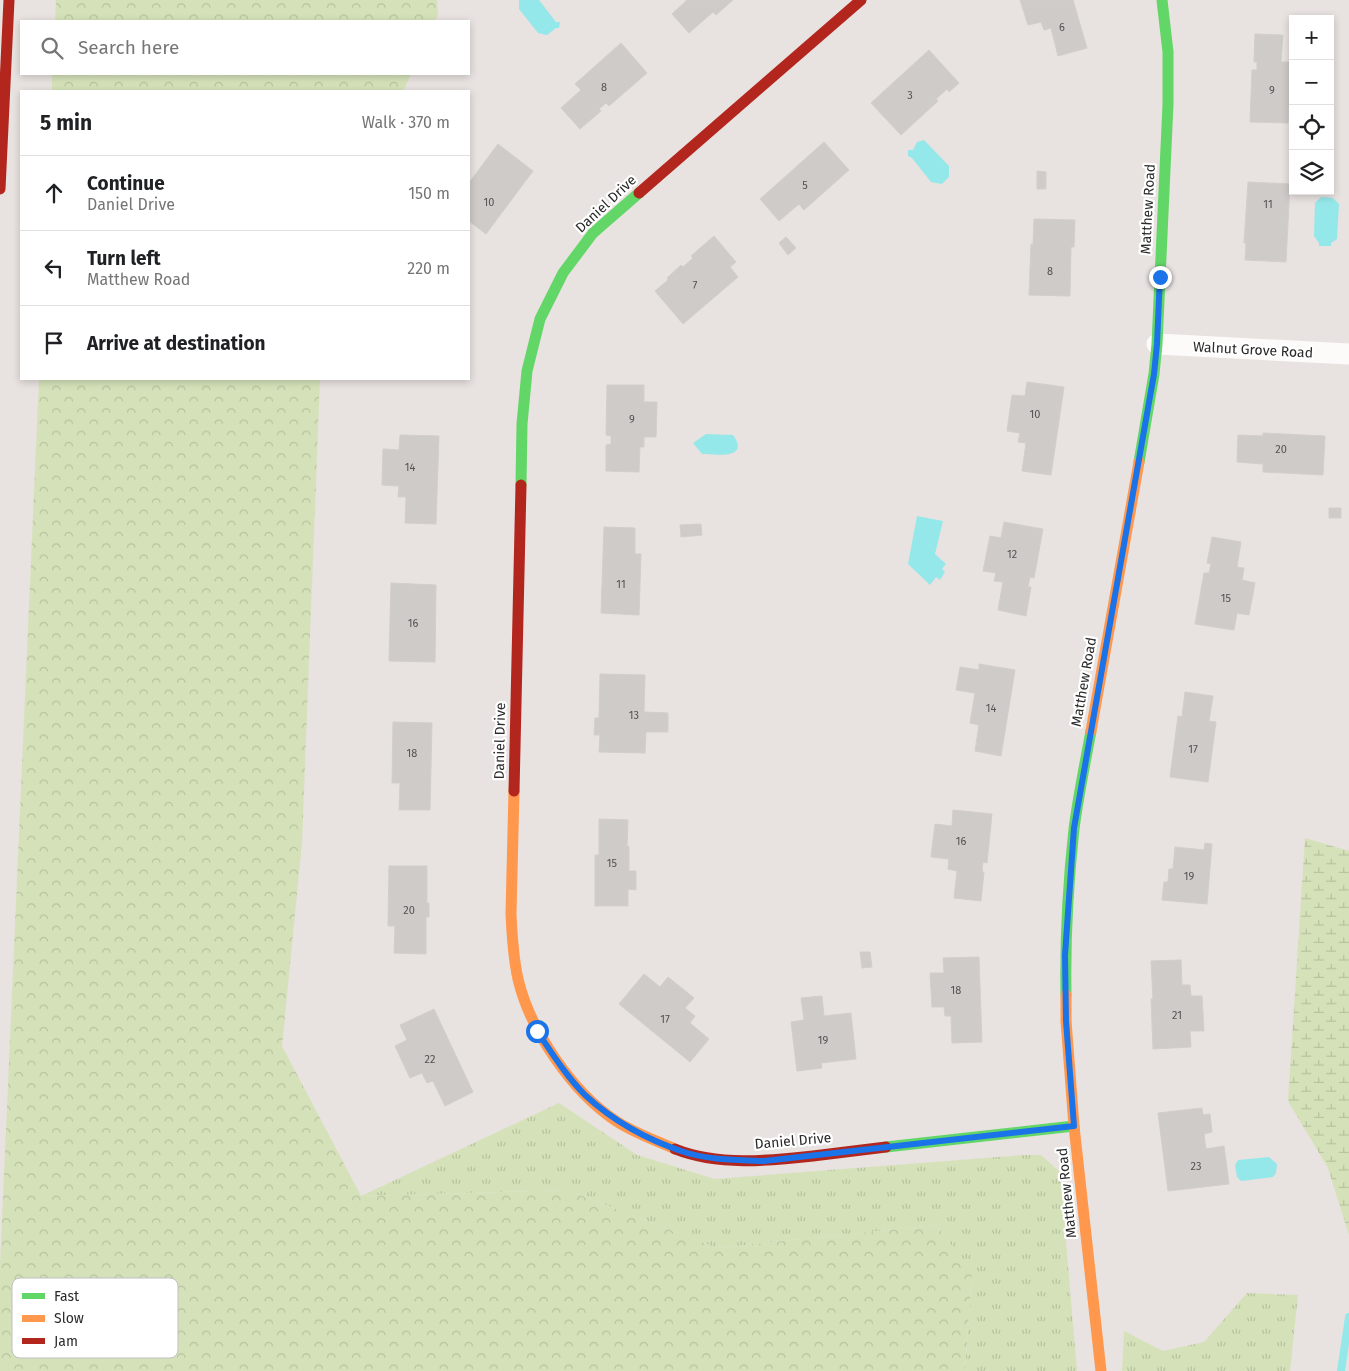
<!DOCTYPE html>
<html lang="en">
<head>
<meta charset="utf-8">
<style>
  :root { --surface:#fff; --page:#f2f2f2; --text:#202124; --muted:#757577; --line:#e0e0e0 }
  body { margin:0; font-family:"Fira Sans",sans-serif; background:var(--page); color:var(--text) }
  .controls { position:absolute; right:15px; top:15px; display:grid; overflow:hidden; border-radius:0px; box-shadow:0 2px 8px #0003 }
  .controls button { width:45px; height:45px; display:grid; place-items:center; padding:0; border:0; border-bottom:1px solid var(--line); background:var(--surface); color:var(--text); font:25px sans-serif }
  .stop { position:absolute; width:15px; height:15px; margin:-11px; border:4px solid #1a73e8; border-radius:50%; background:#fff }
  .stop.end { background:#1a73e8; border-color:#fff; box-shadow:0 1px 5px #0008 }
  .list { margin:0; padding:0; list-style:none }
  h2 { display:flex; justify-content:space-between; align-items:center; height:65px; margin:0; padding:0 20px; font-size:21px }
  h2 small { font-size:16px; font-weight:400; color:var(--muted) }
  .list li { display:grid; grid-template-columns:32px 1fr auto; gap:15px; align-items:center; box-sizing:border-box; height:75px; padding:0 20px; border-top:1px solid var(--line) }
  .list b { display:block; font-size:19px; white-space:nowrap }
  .list p { margin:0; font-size:16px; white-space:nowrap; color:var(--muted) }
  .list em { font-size:16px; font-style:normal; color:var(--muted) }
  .icon { flex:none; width:28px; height:28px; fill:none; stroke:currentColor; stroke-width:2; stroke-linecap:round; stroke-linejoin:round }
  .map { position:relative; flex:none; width:1349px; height:1371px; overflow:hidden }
  .search { position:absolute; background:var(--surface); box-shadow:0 2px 8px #0003; left:20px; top:20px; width:450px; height:55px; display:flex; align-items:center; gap:12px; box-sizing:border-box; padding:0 18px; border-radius:0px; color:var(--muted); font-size:19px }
  .panel { position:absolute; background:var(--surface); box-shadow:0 2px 8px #0003; left:20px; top:90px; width:450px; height:290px; border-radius:0px }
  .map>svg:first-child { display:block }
</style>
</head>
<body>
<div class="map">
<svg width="1349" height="1371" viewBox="0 0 1349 1371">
  <defs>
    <pattern id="grass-tufts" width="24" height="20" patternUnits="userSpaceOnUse" patternTransform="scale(1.25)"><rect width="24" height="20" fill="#d5e2b9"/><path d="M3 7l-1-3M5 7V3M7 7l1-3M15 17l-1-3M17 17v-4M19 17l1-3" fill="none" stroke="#b7c29f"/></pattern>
    <pattern id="forest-crowns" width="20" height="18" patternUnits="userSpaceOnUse" patternTransform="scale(1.25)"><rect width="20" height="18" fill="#d5e2b9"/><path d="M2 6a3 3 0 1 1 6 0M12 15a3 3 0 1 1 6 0" fill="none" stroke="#b7c29f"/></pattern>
    <pattern id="wetland-marsh" width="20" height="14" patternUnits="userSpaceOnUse" patternTransform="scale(1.25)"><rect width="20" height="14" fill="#d5e2b9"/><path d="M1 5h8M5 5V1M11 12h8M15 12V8" fill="none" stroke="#b7c29f"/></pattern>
  </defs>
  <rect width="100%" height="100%" fill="#e8e2e0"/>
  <path fill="url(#grass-tufts)" d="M559,1103L637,1155L715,1179L1024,1155H1041L1060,1172L1077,1371H965L972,1272L936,1225L717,1248L567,1190L361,1196Z
    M1247,1293L1298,1295L1290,1371H1122L1124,1331L1163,1351L1204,1342Z"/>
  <path fill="url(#forest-crowns)" d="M56,0H437L438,14L435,21H55Z
    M52,74H411L403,91H52Z
    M39,379H320L302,843L282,1046L361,1196L567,1190L717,1248L936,1225L972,1272L965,1371H0V1266Z"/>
  <path fill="url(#wetland-marsh)" d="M1305,838L1349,851V1235L1328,1168L1288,1101Z"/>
  <path fill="#95e8e9" d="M519,0H539L556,22H560L559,28H556L547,35L538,33L519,9Z
    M924,140L949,166V177L942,184L931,182L912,158L908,156V150H913L917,142Z
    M1321,197L1333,198L1339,204L1337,239L1331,243V246H1319V243L1314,236L1315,203Z
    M706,434L733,435C751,460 714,454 702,454L693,443Z
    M917,516L943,521L935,554L946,564L942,569L945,572L940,580L936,577L930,585L908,564Z
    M1269,1157L1277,1164L1276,1173L1273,1177L1241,1181L1237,1177L1235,1165L1238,1160Z"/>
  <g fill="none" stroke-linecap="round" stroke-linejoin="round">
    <path stroke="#95e8e9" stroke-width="8" d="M1341,1371L1349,1317"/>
  </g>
  <path fill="#cfcbc9" stroke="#d3cecc" d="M687,0H733L716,15L713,12L689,33L672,14Z
    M1020,0H1073L1087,48L1058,56L1051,28L1044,30L1041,22L1028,25Z
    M1255,34L1283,35L1281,62H1291L1290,72H1293V107H1289L1288,123L1250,122L1252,70H1257V62H1254Z
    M621,43L647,73L609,106L606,103L599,109L601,111L580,129L561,108L581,90L575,84Z
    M929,50L959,83L949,92L947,89L936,99L938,101L901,135L871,103Z
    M824,142L849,170L804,210L799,204L779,221L760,199Z
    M498,144L533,171L486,234L469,221V183Z
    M1037,171L1046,172V189H1037Z
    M1248,182L1290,184L1286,262L1245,260L1246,243H1244Z
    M1034,219L1075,220L1074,247H1071L1070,296L1029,295L1031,244L1033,245Z
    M714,236L736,262L730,267L738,277L683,324L655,291L668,280L667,278L681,265L683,267L693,258L691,256Z
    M786,237L796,248L788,255L779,243Z
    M1027,382L1064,387L1051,475L1022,471L1026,443L1018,442L1020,433L1007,431L1012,395L1025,396Z
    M607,385H644V402H657L656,437H644V447H640L639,472L606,471V445L611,444V436L606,435Z
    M1263,433L1325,436L1323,475L1263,472V464L1237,462L1238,435L1263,436Z
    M400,435L439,436L436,524L405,523L406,497H398L399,486L382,485L383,449L399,450Z
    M1329,508H1341V518H1329Z
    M1004,522L1043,529L1034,578L1030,577L1028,587H1031L1026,616L998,610L1003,582L994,581L996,573L983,571L990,536L1001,538Z
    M701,524L702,535L681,537L680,525Z
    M604,527L635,528V554H641L639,615L601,613Z
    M1212,537L1241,542L1237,567L1244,568L1242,580L1255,583L1249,615L1237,613L1234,630L1195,624L1204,573H1209L1211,564L1207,563Z
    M391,583L436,585L435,662L389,661Z
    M979,664L1015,670L1001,756L975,751L979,725L970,723L975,693L956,690L960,667L979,670Z
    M600,674L645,675L644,712L668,713V732H646L645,753L599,752L600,735H594L595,718H599Z
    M1185,692L1213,696L1209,721L1216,722L1208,782L1170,777L1178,716L1182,717Z
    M393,722L432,723L430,810H399L400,783H392Z
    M953,810L992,814L987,863L983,862L982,872H984L981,901L954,898L957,871L948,869L949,859L931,857L935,824L952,826Z
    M599,819L628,820L627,847L629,846V871H636V890L628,889V906H595V855H599Z
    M1205,843L1212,844L1207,904L1162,900L1164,882H1168L1169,869H1173L1175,847L1204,850Z
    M389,866H427V903H429V917H426V954L394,953L395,926H388Z
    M860,952H870L872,967L862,968Z
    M979,957L982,1042L952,1043L951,1016H945L944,1007H932L930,973H944L943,958Z
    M1181,960L1182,985H1190L1191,996H1202L1204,1031H1190L1191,1047L1153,1049L1151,999H1153L1151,961Z
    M644,974L660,987L668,977L694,998L685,1008L695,1016L690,1023L709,1039L690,1062L619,1004Z
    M822,996L824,1016L851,1013L856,1059L821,1063L822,1068L797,1071L791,1022L804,1020L801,998Z
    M434,1009L473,1092L445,1106L433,1081L427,1083L422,1073L410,1078L395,1046L407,1040L400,1025Z
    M1202,1108L1203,1115L1210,1114L1212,1132L1204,1134L1206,1149L1224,1146L1229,1184L1168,1191L1158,1113Z"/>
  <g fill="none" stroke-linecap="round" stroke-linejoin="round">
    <path stroke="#fcfbfa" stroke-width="21" d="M1157,344L1349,354"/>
    <path stroke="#63d668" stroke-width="11" d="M1139,462L1154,374L1157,344L1168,104V52L1162,0
      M521,485L522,424L527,371L540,319L563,273L593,233L639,193
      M1066,995C1065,940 1068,884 1074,829C1078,797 1085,764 1091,731
      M886,1147L1074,1126"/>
    <path stroke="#ff974d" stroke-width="11" d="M1091,731L1139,462
      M514,791L511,914C512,936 513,957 518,979C530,1030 572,1092 616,1121C634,1133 655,1140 675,1149
      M1066,995V1021L1074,1126L1101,1371"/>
    <path stroke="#b3261e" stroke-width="11" d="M0,189L9,0
      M639,193L861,0
      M514,791L521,485
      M675,1149C718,1166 768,1161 813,1156C837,1153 861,1150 886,1147"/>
  </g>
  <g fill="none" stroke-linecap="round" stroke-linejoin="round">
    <path stroke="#1a73e8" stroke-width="6" d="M537,1031C552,1053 566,1076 585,1095C613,1121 648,1140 684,1152C708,1160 738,1160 764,1161L1074,1126L1066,1021L1065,955L1074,828L1154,374L1157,344L1160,277"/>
  </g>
  <g text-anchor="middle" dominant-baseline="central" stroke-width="4.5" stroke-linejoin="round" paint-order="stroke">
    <g font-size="11" fill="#545352">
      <text x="1062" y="27">6</text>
      <text x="604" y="87">8</text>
      <text x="1272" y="90">9</text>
      <text x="910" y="95">3</text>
      <text x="805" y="185">5</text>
      <text x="489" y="202">10</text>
      <text x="1268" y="204">11</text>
      <text x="1050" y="271">8</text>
      <text x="695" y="285">7</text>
      <text x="1035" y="414">10</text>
      <text x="632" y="419">9</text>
      <text x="1281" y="449">20</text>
      <text x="410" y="467">14</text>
      <text x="1012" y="554">12</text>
      <text x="621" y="584">11</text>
      <text x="1226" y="598">15</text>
      <text x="413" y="623">16</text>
      <text x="991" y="708">14</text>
      <text x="634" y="715">13</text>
      <text x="1193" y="749">17</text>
      <text x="412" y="753">18</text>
      <text x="961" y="841">16</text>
      <text x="612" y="863">15</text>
      <text x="1189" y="876">19</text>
      <text x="409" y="910">20</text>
      <text x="956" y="990">18</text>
      <text x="1177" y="1015">21</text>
      <text x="665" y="1019">17</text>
      <text x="823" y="1040">19</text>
      <text x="430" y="1059">22</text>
      <text x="1196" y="1166">23</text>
    </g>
    <g font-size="14" fill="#2a2a2a" stroke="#fff">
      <text transform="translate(606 204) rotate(-43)">Daniel Drive</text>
      <text transform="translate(1148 209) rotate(-87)">Matthew Road</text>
      <text transform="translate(1253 350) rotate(3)">Walnut Grove Road</text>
      <text transform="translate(1084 682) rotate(-80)">Matthew Road</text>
      <text transform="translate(500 741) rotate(-89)">Daniel Drive</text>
      <text transform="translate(793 1141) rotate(-5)">Daniel Drive</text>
      <text transform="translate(1067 1193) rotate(-96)">Matthew Road</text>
    </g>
  </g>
  <rect x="12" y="1278" width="166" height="80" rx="8" fill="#fff" stroke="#bfbfbf" stroke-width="1"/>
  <rect x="22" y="1293" width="23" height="6" fill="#63d668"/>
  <rect x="22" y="1315" width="23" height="7" fill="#ff974d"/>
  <rect x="22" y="1338" width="23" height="6" fill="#b3261e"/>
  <g font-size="14" fill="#2a2a2a">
    <text x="54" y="1301">Fast</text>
    <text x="54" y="1323">Slow</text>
    <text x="54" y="1346">Jam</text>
  </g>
</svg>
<div class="controls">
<button>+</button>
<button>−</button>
<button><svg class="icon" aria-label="locate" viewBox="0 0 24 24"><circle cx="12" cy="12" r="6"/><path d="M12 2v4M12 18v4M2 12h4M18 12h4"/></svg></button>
<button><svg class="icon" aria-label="layers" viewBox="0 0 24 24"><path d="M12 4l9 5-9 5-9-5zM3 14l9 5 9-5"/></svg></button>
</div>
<div class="stop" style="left:537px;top:1031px"></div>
<div class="stop end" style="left:1160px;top:277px"></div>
<div class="search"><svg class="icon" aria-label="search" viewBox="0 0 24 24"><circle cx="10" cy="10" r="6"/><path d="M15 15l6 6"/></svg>Search here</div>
<section class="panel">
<h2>5 min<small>Walk · 370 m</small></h2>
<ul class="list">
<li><svg class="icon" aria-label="ahead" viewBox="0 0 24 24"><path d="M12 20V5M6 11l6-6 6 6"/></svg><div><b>Continue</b><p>Daniel Drive</p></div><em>150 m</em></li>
<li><svg class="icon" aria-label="left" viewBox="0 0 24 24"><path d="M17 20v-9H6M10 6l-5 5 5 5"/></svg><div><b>Turn left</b><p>Matthew Road</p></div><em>220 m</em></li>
<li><svg class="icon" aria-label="arrive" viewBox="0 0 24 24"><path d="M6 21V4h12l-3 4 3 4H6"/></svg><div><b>Arrive at destination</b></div></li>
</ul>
</section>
</div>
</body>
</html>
